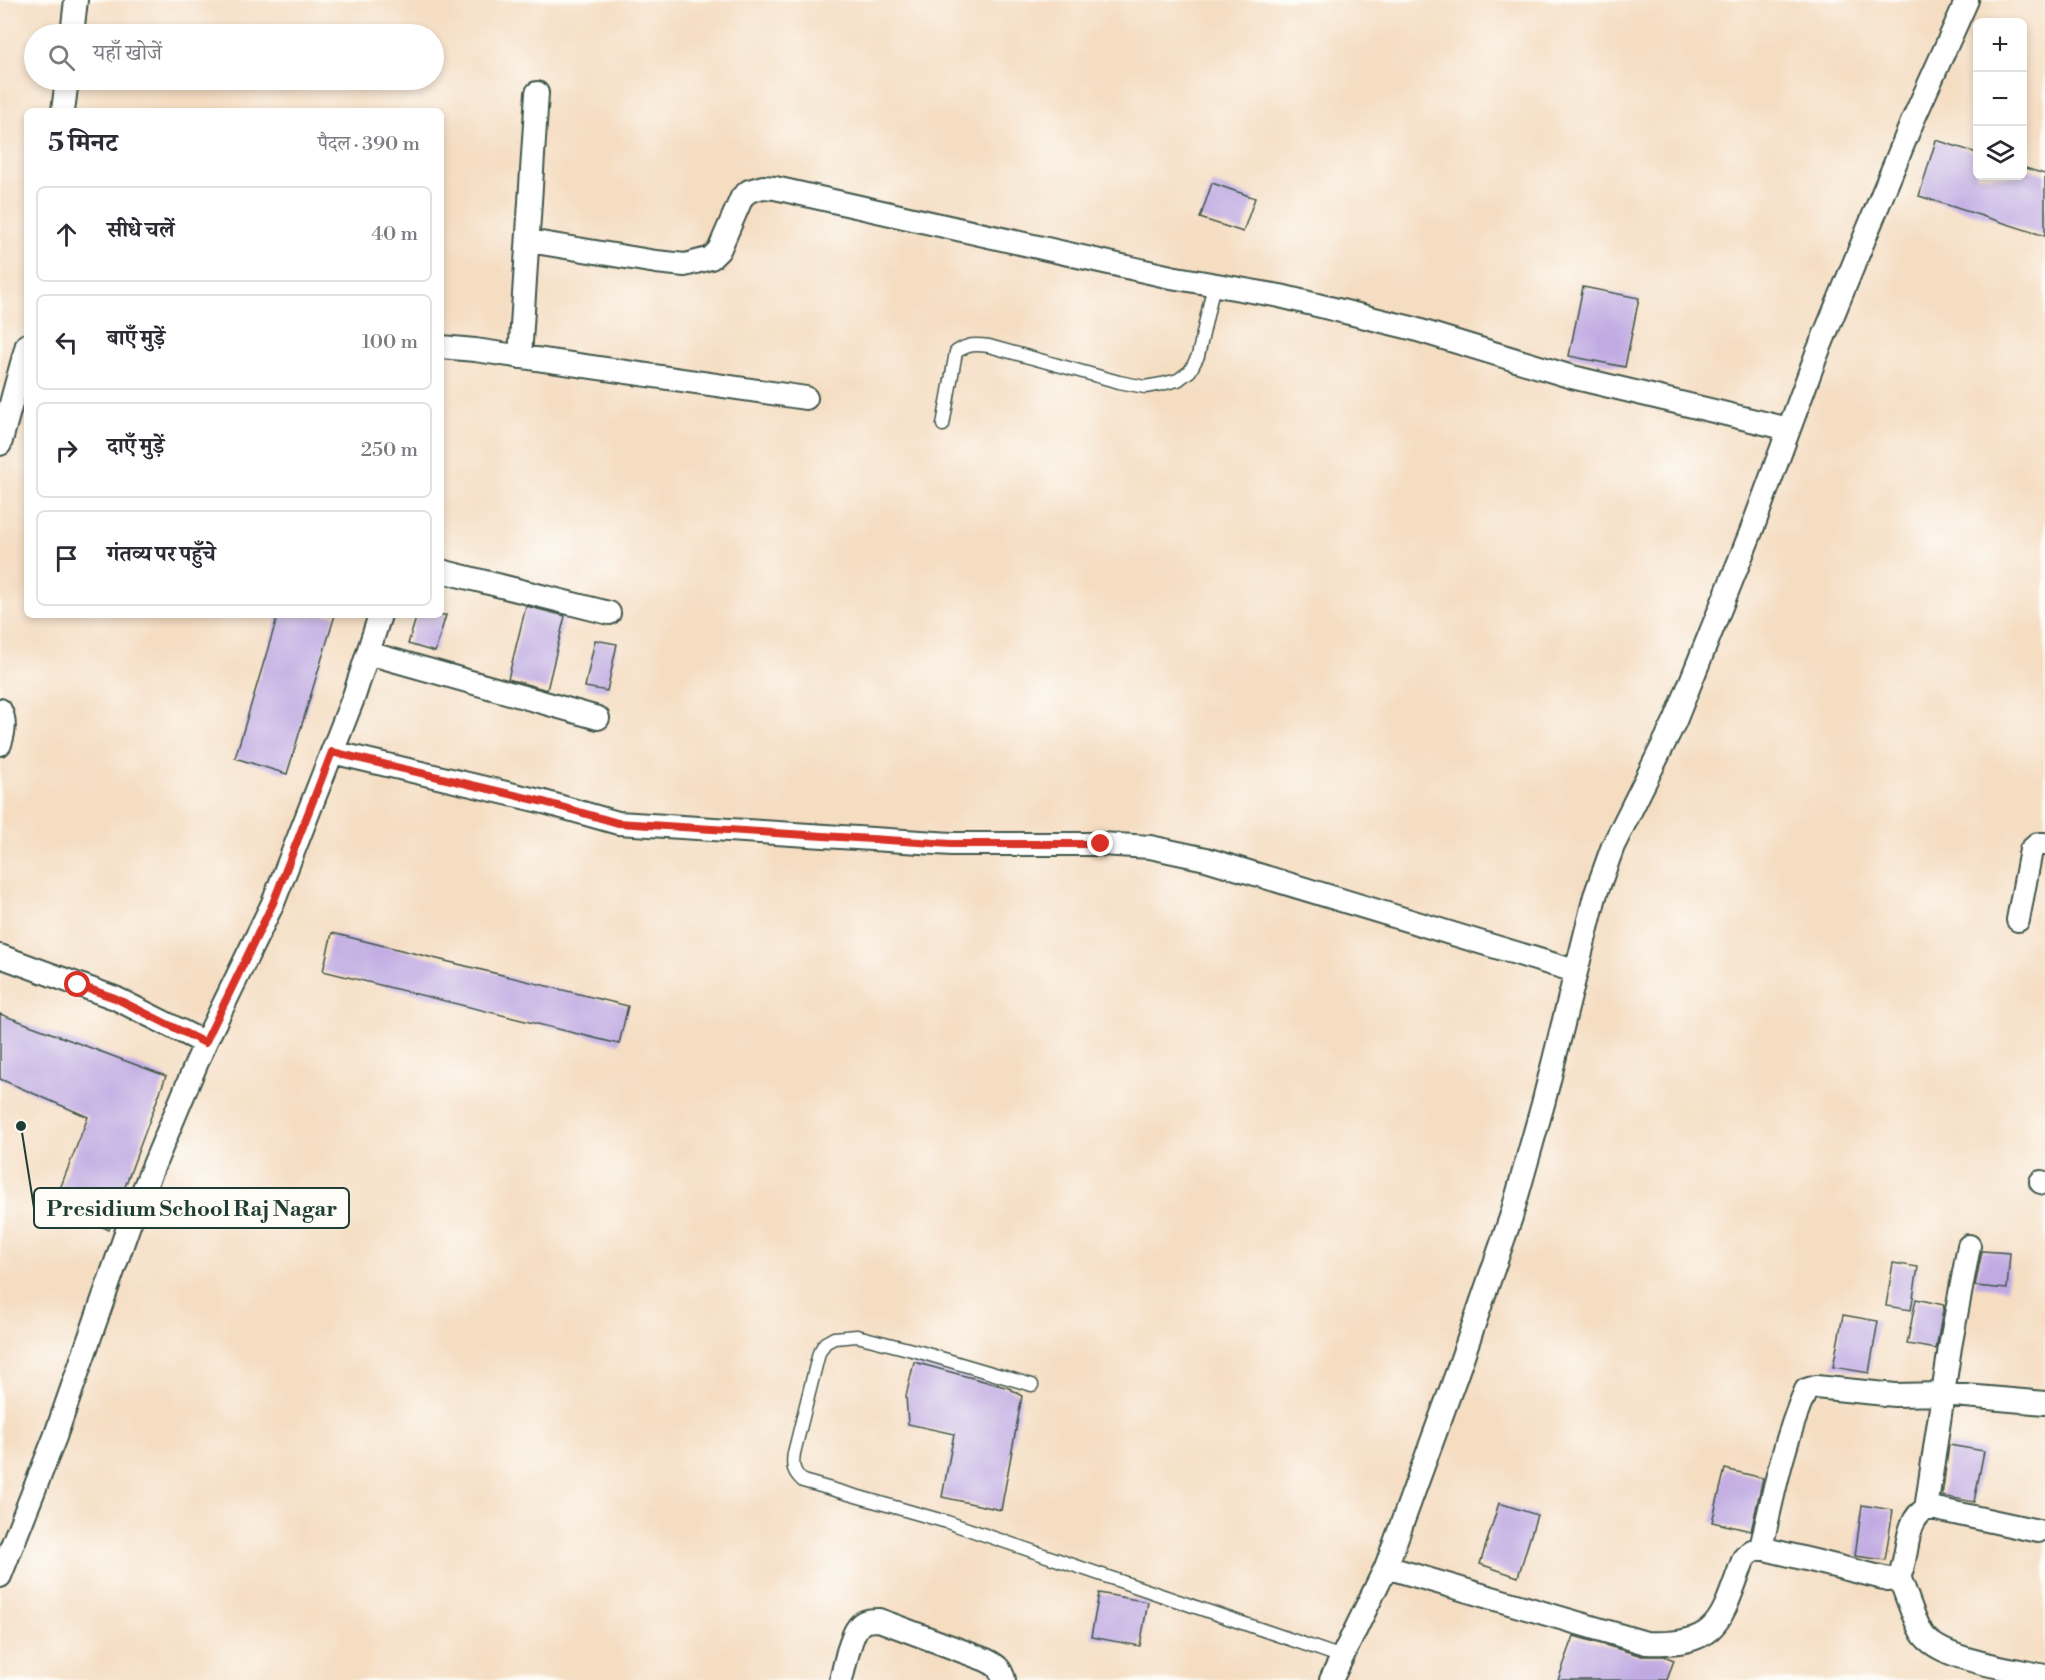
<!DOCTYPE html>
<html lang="hi">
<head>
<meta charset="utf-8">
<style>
  :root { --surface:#fff; --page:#f7f7f7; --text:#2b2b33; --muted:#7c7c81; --line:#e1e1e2 }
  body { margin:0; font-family:"Libre Bodoni","Noto Serif Devanagari",serif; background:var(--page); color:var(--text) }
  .controls { position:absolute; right:18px; top:18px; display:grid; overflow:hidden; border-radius:9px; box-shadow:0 3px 9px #0003 }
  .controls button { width:54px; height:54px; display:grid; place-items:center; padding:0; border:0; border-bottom:2px solid var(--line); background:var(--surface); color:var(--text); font:30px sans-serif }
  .stop { position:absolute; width:18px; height:18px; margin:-14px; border:4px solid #d93025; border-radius:50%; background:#fff }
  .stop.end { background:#d93025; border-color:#fff; box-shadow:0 2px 6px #0008 }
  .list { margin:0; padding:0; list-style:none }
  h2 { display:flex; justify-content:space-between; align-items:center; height:78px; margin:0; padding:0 24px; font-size:26px }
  h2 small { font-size:20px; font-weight:400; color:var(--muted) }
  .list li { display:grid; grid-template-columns:39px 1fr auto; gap:18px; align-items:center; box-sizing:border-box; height:96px; margin:0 12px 12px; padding:0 12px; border:2px solid var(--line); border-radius:9px }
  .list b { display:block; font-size:22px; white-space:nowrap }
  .list em { font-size:20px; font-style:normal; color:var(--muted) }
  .icon { flex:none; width:33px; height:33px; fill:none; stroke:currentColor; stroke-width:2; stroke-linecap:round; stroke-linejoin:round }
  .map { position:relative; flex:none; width:2045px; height:1680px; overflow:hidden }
  .search { position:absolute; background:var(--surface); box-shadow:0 3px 9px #0003; left:24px; top:24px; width:420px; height:66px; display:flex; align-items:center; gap:15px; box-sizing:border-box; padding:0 21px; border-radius:33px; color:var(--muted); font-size:22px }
  .panel { position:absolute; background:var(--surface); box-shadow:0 3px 9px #0003; left:24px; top:108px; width:420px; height:510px; border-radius:9px }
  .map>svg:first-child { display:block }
</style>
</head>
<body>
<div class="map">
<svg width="2045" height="1680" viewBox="0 0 2045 1680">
  <rect width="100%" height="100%" fill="#fdfcf7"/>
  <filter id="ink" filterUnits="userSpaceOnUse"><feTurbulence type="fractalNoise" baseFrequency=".0167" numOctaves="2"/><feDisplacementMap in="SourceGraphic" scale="12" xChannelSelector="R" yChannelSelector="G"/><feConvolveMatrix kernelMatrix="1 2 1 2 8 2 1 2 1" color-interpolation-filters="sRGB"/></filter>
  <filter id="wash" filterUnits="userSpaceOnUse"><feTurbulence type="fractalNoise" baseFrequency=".008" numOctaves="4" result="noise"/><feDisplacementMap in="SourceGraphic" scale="24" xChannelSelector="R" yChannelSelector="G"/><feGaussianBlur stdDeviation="1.35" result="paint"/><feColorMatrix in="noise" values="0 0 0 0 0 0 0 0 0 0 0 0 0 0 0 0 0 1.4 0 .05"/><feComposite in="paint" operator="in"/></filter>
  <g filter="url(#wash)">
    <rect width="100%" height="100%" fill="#f5ddc2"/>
    <g id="blocks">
      <path fill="#c0aae2" d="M1936,140L1977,153V176H2022V167L2045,174V236L1919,196Z
        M1212,183L1255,198L1243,232L1200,218Z
        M1583,287L1639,298L1625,367L1569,356Z
        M526,606L565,616L547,690L508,679Z
        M278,615H335L287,774L235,758Z
        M417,615H446L435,652L408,644Z
        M595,640L617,644L607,691L585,687Z
        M332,933L628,1006L619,1044L323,971Z
        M0,1014L166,1076L109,1230L54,1204L88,1117L0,1079Z
        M1982,1251L2010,1253L2007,1289L1975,1286Z
        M1893,1263L1918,1267L1911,1310L1886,1306Z
        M1916,1299L1944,1305L1936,1349L1907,1344Z
        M1843,1315L1878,1321L1869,1373L1833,1367Z
        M914,1362L1009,1388L1022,1396L1001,1510L942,1497L954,1434L908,1424L906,1396Z
        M1949,1445L1984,1451L1974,1502L1942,1496Z
        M1725,1469L1763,1478L1751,1531L1712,1522Z
        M1499,1503L1537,1515L1518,1577L1480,1564Z
        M1862,1505L1893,1510L1885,1560L1855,1556Z
        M1099,1593L1148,1602L1140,1646L1091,1637Z
        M1574,1636L1642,1656H1664L1674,1660L1667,1680H1558Z"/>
    </g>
  </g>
  <g filter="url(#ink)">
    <use href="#blocks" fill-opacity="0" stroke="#3f5549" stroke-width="1.5"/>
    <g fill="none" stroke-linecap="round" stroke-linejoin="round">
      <defs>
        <path id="lane" d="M943,425L956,352C968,344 975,344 989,346L1119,382L1145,387L1162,384L1178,380L1190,371L1198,356L1214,284
          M1032,1385L920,1352L857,1336L834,1338L825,1343L819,1353L794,1453C792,1466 793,1472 803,1481L947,1522L1342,1657"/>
        <path id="street" d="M72,34L76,0
          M63,111L67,80
          M529,241L656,262L685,265L711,258L719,250L742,197L749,191L763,187L775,188L1171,277L1280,296L1411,328L1572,377L1789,429
          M441,347L475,350L806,398
          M520,357L537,93
          M0,444L27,345
          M441,571L609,613
          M368,653L598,718
          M0,710C6,721 4,732 0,744
          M332,752L544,802L618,823L952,844H1101L1150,847L1206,859L1575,971
          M2018,920L2031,850L2038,844H2045
          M0,956L115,998L205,1043
          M2041,1182L2045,1183
          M1926,1509L1950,1347L1969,1246
          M1761,1548C1773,1495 1784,1440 1806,1390L1816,1387L1895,1395L1943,1394L2045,1403
          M1386,1567L1646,1643C1721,1647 1721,1618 1744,1558L1752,1551L1761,1548L1888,1579L1899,1577C1909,1557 1904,1520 1926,1509H1936L2038,1531
          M0,1576L55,1437L130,1222L205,1043L273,903L354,696L380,615
          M1899,1577C1907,1595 1912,1616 1922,1633C1938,1660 2014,1669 2045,1676
          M841,1680C845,1666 850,1633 861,1624C866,1620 872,1620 879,1620L986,1660C996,1665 1001,1668 1004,1680
          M1331,1680L1386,1567L1457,1373L1511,1217L1543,1104L1595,896L1613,846L1675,721L1751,532L1816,356L1913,120L1967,0"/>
      </defs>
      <use href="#lane" stroke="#3f5549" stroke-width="15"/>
      <use href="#street" stroke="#3f5549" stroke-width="26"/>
      <use href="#lane" stroke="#fff" stroke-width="12"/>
      <use href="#street" stroke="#fff" stroke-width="22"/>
    </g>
  </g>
  <g fill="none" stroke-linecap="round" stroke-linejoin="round" filter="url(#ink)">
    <path stroke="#d93025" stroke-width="8" d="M78,985L115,998L205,1043L273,903L332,752L544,802L618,823L951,844H1101"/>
  </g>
  <path fill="none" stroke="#1f3d34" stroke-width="2" d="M21 1126L34 1208"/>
  <circle fill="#1f3d34" stroke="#fdfcf7" stroke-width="2" cx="21" cy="1126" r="6"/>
  <rect fill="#fdfcf7" stroke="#1f3d34" stroke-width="2" x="34" y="1188" width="315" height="40" rx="6"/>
  <g font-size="22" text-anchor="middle" font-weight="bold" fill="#1f3d34">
    <text x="192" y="1216">Presidium School Raj Nagar</text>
  </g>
</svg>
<div class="controls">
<button>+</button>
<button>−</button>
<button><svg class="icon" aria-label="layers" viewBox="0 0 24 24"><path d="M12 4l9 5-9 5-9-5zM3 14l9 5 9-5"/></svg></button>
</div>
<div class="stop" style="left:78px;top:985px"></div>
<div class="stop end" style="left:1101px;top:844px"></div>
<div class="search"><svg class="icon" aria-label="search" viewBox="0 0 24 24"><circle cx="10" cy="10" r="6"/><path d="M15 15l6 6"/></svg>यहाँ खोजें</div>
<section class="panel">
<h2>5 मिनट<small>पैदल · 390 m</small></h2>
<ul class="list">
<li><svg class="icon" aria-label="ahead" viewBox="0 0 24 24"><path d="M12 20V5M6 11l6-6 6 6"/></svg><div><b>सीधे चलें</b></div><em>40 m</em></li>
<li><svg class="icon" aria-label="left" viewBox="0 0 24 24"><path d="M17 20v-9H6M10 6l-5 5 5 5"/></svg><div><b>बाएँ मुड़ें</b></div><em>100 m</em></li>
<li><svg class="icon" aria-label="right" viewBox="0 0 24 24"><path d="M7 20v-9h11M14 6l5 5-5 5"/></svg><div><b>दाएँ मुड़ें</b></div><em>250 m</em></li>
<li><svg class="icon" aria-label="arrive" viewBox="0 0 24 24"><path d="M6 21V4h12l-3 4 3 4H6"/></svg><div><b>गंतव्य पर पहुँचे</b></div></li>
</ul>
</section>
</div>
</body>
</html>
